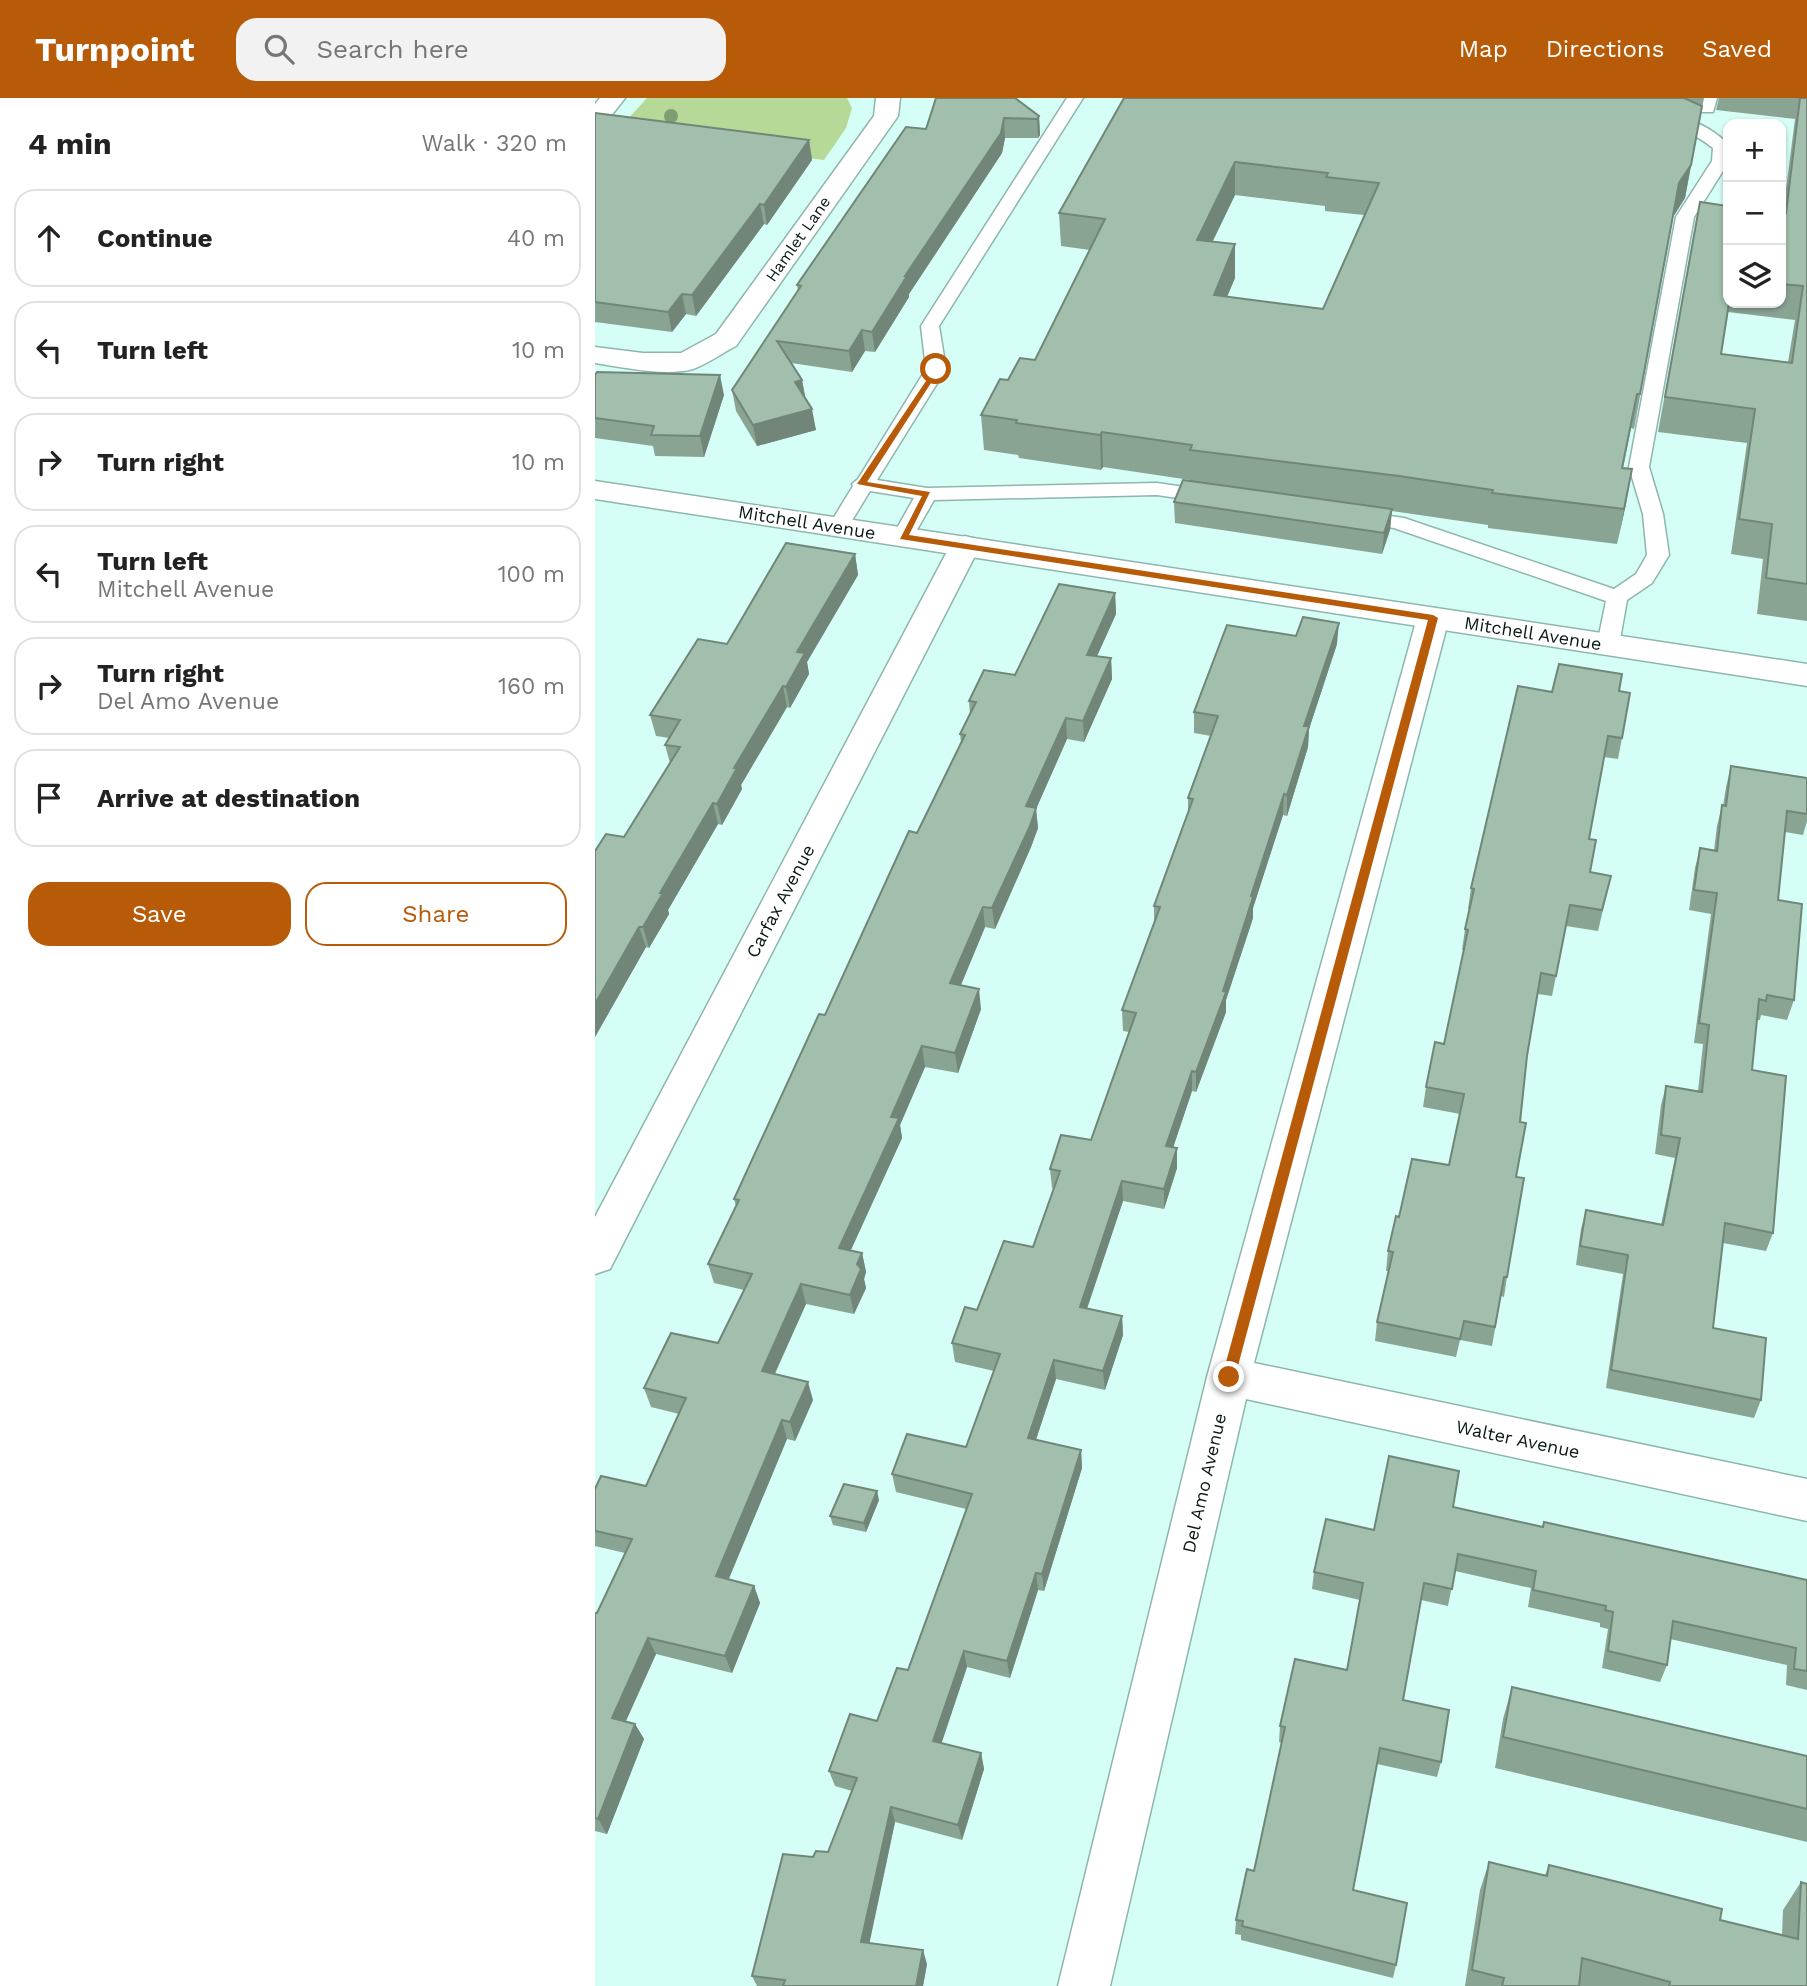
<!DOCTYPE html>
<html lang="en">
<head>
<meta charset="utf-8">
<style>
  :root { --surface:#fff; --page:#f2f2f2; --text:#222; --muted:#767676; --line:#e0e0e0; --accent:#b85b09 }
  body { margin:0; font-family:"Work Sans",sans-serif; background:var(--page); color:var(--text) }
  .controls { position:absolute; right:21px; top:21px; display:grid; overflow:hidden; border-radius:14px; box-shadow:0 2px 5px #0004 }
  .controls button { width:63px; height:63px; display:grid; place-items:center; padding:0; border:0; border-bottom:2px solid var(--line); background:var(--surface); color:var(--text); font:35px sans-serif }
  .stop { position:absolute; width:21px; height:21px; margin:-16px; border:5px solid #b85b09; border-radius:50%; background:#fff }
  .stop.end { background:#b85b09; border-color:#fff; box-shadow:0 2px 7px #0008 }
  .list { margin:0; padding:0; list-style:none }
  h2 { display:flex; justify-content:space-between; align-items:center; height:91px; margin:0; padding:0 28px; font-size:30px }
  h2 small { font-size:23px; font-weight:400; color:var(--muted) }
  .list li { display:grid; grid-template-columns:46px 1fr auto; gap:21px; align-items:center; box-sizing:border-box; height:98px; margin:0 14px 14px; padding:0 14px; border:2px solid var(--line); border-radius:21px }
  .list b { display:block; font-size:26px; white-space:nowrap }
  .list p { margin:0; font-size:23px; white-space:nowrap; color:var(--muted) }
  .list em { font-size:23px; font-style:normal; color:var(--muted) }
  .actions { display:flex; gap:14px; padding:21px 28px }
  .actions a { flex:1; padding:16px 0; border:2px solid var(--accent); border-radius:21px; text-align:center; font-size:24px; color:var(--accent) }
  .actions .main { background:var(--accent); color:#fff }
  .icon { flex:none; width:38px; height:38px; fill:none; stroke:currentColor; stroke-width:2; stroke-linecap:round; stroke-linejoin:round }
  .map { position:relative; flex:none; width:1212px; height:1888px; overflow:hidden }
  header { display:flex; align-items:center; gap:42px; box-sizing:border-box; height:98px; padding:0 35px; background:var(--accent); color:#fff }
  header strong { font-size:33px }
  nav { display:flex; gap:38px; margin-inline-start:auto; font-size:24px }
  .search { width:490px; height:63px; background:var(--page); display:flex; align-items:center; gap:18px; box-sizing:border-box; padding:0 24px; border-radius:21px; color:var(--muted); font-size:26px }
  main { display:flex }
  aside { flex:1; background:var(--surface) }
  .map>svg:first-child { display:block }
</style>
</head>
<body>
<header>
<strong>Turnpoint</strong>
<div class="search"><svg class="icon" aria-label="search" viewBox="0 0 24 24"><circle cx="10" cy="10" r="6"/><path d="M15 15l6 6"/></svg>Search here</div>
<nav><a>Map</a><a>Directions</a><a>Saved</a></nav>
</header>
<main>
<aside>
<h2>4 min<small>Walk · 320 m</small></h2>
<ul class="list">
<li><svg class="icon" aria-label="ahead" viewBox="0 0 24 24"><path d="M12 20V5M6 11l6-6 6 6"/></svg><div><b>Continue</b></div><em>40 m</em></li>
<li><svg class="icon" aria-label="left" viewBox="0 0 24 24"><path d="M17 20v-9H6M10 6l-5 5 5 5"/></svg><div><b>Turn left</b></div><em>10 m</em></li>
<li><svg class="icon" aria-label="right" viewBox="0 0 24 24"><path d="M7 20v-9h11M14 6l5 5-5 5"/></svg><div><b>Turn right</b></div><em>10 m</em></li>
<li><svg class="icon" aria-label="left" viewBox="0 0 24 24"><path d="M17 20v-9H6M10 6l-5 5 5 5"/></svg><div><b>Turn left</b><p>Mitchell Avenue</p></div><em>100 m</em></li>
<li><svg class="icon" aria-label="right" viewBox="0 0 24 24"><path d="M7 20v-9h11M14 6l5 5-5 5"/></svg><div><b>Turn right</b><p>Del Amo Avenue</p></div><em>160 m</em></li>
<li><svg class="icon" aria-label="arrive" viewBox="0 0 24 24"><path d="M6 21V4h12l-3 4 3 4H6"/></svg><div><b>Arrive at destination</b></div></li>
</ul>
<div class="actions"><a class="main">Save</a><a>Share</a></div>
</aside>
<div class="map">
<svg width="1212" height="1888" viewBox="0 0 1212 1888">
  <rect width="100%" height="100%" fill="#d5fef7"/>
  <path fill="#b6d998" d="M52,0H252L257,10L251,30L229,62L19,36Z"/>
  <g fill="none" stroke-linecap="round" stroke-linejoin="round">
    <defs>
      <path id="service" d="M472,0H488L344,228L351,271L282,382L332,390L562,385L617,393L624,395L627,399L624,403L617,405L562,397L339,402L315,444H301L297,439L319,400L275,393L250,434H236L233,429L258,388L257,386L263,381L331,271L326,228Z
        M1106,0H1122L1118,14H1106L1104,10Z
        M1068,16C1093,19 1116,29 1133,46V65L1099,119L1054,369L1068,416L1074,457L1057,485L1032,502L1024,547L1021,552H1005L1002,547L1011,503L799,430L753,423L750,419L753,415L760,413L809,420L1019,491L1041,476L1052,457L1048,416L1034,369L1081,119L1117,63L1118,50C1099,35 1084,30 1062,25L1060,21L1062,17Z"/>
      <path id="minor" d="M5,0H30L9,27L0,29V6Z
        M281,0H305L303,18L141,248C127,255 113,266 98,271C71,279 27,269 0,265V249L48,255H86L121,236L279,18Z
        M370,438L381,441L385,448L15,1171L0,1176V1119L355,448L359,441Z
        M838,510L849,513L854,520L659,1265L1212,1381V1423L651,1301L515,1888H463L612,1279L822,520L827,513Z"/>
      <path id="tertiary" d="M0,383L1212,566V588L0,401Z"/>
    </defs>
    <use href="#service" stroke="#8eb5ae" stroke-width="3"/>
    <use href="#minor" stroke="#8eb5ae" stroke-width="3"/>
    <use href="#tertiary" stroke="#8eb5ae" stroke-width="3"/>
    <use href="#service" fill="#fff" fill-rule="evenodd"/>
    <use href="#minor" fill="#fff" fill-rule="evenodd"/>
    <use href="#tertiary" fill="#fff" fill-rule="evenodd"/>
  </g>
  <circle fill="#7b9f71" cx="76" cy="18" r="7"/>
  <path fill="#8aa494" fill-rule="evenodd" d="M341,0L444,18L445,37L443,40H410L407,55L314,196V199L280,254L270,253L257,274L196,265L207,282L210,299L221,332L162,348L141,313L137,292L203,194L202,187L331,31Z
    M529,0H1109L1090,100L1078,119L1039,331L1036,330L1028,370L1031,406L1022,446L893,430V427L797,413L795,432L787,456L580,425L579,404L595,383V382L508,369L506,372L424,360L423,357L389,352L386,317L413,282L440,262L495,152L466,148L464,115ZM640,97L730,108V113L769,117L728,211L632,199L640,180V146L618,143Z
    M1124,0H1212V523L1162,516L1168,461L1136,456L1152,345L1063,334L1105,104L1133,205H1186V114H1188L1200,21L1121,12ZM1133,214L1200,222L1193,264L1126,256Z
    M0,15L214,42L217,62L172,127L169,126L101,218L91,216L77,234L0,224Z
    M0,277L129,297L109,359L60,358L58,348L0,340Z
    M260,456L263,477L212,564L214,576L195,610L192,609L146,687L147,691L127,727L123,726L73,812L74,816L54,850L51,849L0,939V753L29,739L75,665L70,647L74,640L61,638L55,617L132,546Z
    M520,495L521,516L502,558L516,560L517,581L489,644L472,641L441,711L443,730L436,749L400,831L390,829L366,887L386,911L363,975L330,969L305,1027L307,1040L256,1152L267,1155L271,1174L269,1181L271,1190L259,1216L211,1206L180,1276L218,1302L200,1343L192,1341L133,1481L159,1488L165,1505L137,1575L61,1556L31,1623L40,1626L49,1641L12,1736L0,1733V1515H2L30,1455L0,1448V1391L51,1388L84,1316L56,1309L49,1290L123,1245L149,1192L119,1185L113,1166L141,1108L139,1101L230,917L322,735L366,644L365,636L375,616L374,603L420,577Z
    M742,546L714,631L713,649L692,718L688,717L658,810V820L631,902V914L601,994L597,993L578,1049L582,1070L569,1111L528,1103L492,1211L527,1218L528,1237L510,1292L461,1281L441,1342L486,1352L487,1370L449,1493L443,1492L415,1580L372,1569L346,1645L386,1655L389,1671L367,1742L300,1724L274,1845L332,1866L328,1888H162L157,1878L218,1759L233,1754L257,1693L240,1688L234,1673L282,1623L313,1572L371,1411L301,1394L297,1376L371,1349L399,1273L360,1264L357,1245L382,1212L438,1149L459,1091L457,1090L455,1071L496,1042L534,934L528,933L527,912L559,824V808L593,715V700L616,638L599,635V614Z
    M1024,593L1027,640L1023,661L1009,659L994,741L995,774L1016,778L1003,833L971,828L957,898L943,896L932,958L925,1024L912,1179L909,1199L906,1198L897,1248L865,1242L861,1259L780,1243L782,1224L793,1173H791L793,1153L804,1119L854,1067L865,1016L828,1009L831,989L849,946L869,852H867L870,831L875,811H873L876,790L957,594Z
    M1136,668L1212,680V723L1208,737L1190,734L1183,802L1199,902L1192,922L1166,917L1165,922H1162L1157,972L1178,1135L1171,1153L1128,1145L1118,1230L1166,1302L1159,1320L1011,1290L1028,1176L981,1167L986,1131L991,1112L1066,1127L1080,1060L1060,1056L1066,1007L1071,988L1103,993L1108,946L1099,945L1116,816L1094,812L1100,770L1105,750L1119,752L1122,728L1127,707L1128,708L1131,689Z
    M284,1402L271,1434L238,1427L235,1418Z
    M858,1409L947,1429L1212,1482V1592L1191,1587L1192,1567L1075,1541L1072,1567L1065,1584L1007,1570L1013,1531L1005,1529V1525L933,1509L936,1490L860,1473L853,1508L826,1502L808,1602L846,1664L842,1679L782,1666L758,1792L801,1867L798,1880L646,1842V1837L640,1836L641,1822L659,1773L687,1645L684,1644L685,1628L752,1572L765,1502L717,1491L719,1474L779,1432Z
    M917,1589L1212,1658V1744L900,1670L908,1621Z
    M894,1764L950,1777L954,1767L1125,1822L1187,1837L1188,1812L1206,1784L1212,1888H870L885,1792Z"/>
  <path fill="#718678" d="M444,18L445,37L443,40L442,21Z
    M409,20L410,40L407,55L314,196V199L280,254L277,234L310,178Z
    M214,42L217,62L172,127L169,107Z
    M640,64V97L602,175V142Z
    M1096,67L1090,100L1078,119L1039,331L1084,85Z
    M165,106L169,126L101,218L97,197Z
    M640,146V180L618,231L619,197Z
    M87,196L91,216L77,234L73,214Z
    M267,232L270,253L257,274L254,253Z
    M125,277L129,297L109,359L105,338Z
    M207,282L211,303L200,284Z
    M217,311L221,332L162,348L158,327Z
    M507,334L508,369L506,372L505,337Z
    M1037,371L1031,406L1022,446Z
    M797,411L795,432L787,456L789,435Z
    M260,456L263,477L212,564L214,576L195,610L191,589L202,554Z
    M520,495L521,516L493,578L492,557Z
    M744,525L742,546L714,631L713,649L692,718V697L709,628Z
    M516,560L517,581L489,644L488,623Z
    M188,588L192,609L146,687L147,691L127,727L122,706L139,670Z
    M471,620L472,641L441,711L443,730L436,749L400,831L397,810L431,708Z
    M689,696L688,717L658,810V820L631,902V914L601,994V974L628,893L656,798Z
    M118,705L123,726L73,812L74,816L54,850L48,829L65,795Z
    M388,809L390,829L358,906L355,885Z
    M44,829L51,849L0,939V906Z
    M384,891L386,911L363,975L360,955Z
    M327,948L330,969L305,1027L307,1040L248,1169L244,1150L296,1019Z
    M597,973V993L572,1068L571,1048Z
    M582,1050V1070L569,1111V1091Z
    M527,1083L528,1103L486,1228L485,1209Z
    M267,1155L271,1174L269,1181L271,1190L259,1216L255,1197L262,1166Z
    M206,1186L211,1206L172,1292L167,1273Z
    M527,1218L528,1237L510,1292L508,1273Z
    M459,1262L461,1281L435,1359L433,1340Z
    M213,1284L218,1302L200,1343L195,1324Z
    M187,1322L192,1341L128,1495L121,1478Z
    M486,1352L487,1370L449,1493L447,1476Z
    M282,1393L284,1402L271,1434L269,1425Z
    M441,1475L443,1492L415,1580L412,1563Z
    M159,1488L165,1505L137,1575L130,1558Z
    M53,1540L61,1556L25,1636L17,1620Z
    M369,1553L372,1569L342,1659L338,1643Z
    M40,1626L49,1641L12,1736L3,1721Z
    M386,1655L389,1671L367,1742L363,1727Z
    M296,1709L300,1724L272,1857L266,1844Z
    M328,1852L332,1866L328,1888H321Z"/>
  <path fill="#a1bfac" stroke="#718678" stroke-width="2" fill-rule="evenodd" d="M341,0H420L444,18L442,21L409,20L406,35L310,178H312L277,234L267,232L254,253L182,243L207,282L200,284L217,311L158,327L137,292L206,188L202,187L311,29L331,31Z
    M529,0H1089L1107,8L1096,67L1084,85L1045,296H1042L1027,370L1037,371L1029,411L897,395L898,392L804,378L595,352L597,347L507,334L505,337L421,325L422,322L386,317L405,281L413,282L425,260L440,262L510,121L464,115ZM640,64L733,75L731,79L784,85L728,211L619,197L640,146L602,142Z
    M1205,0H1212V486L1171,480L1177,426L1144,421L1160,311L1070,299L1105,104L1133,108V205H1134L1126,256L1197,265L1208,188L1186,186V114L1191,115Z
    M0,15L214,42L169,107L165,106L97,197L87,196L73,214L0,204Z
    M2,274L125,277L105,338L56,337L59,328L0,320V277Z
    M588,382L797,411L789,435L579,404Z
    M191,445L260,456L202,554L210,555L191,589L188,588L139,670H142L122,706L118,705L65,795H68L48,829H44L0,906V753L11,736L29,739L85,649L70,647L85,622L55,617L103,541L132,546Z
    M464,486L520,495L492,557L516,560L488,623L471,620L431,708L441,710L435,728L397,810L388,809L355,885L384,891L360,955L327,948L296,1019L304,1020L244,1150L267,1155L262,1166L266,1171L255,1197L206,1186L167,1273L213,1284L195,1324L187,1322L121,1478L159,1488L130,1558L53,1540L17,1620L40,1626L3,1721L0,1720V1515H2L37,1441L0,1433V1391L6,1378L51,1388L91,1300L49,1290L76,1235L123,1245L157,1176L113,1166L144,1102L139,1101L224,916L230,917L314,733L322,735L370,637L365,636L381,604L374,603L389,572L420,577Z
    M708,519L744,525L709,628H714L692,697L689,696L656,798L658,799L628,893L631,894L601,974L597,973L571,1048L582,1050L569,1091L527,1083L485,1209L527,1218L508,1273L459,1262L433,1340L486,1352L447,1476L441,1475L412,1563L369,1553L338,1643L386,1655L363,1727L296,1709L266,1844L328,1852L321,1888H188L190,1882L157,1878L188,1756L218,1759L221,1753L233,1754L262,1680L234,1673L255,1616L282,1623L302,1570L313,1572L377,1396L297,1376L312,1336L371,1349L405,1256L357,1245L370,1209L382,1212L409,1143L438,1149L465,1073L455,1071L466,1037L496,1042L541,915L527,912L565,809L559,808L598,701L593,700L623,618L599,614L632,527L701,538Z
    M964,566L1027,576L1024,593L1035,595L1027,640L1013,638L994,741L1001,742L995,774L1016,778L1007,812L975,807L961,878L946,875L932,958L925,1024L931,1025L921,1079L929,1080L912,1179H909L900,1229L869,1223L865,1241L782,1224L798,1154L793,1153L801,1118L804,1119L817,1061L854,1067L869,996L831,989L840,944L849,946L873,832L870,831L879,791L876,790L923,588L957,594Z
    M1136,668L1212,680V716L1192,713L1183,802L1207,806L1199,902L1172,897L1171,903L1164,901L1157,972L1191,978L1178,1135L1130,1125L1118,1230L1171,1240L1166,1302L1016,1272L1033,1157L985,1148L991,1112L1068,1127L1085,1040L1066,1037L1071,988L1107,994L1114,927L1104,925L1122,795L1099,792L1105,750L1122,753L1127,707L1131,708Z
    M794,1358L864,1373L858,1409L948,1429L949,1424L1212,1482V1573L1199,1571L1201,1550L1078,1523L1072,1567L1013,1553L1018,1514L1010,1512L1011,1508L938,1492L941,1473L863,1456L857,1491L829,1485L808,1602L854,1612L846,1664L785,1650L758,1792L812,1805L801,1867L647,1828L648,1823L641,1822L652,1771L659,1773L690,1629L685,1628L700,1561L752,1572L768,1485L719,1474L731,1421L779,1432Z
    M249,1386L282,1393L269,1425L235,1418Z
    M917,1589L1212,1658V1711L908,1639Z
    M894,1764L952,1778L954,1767L1031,1786L1127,1811L1125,1822L1203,1841L1206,1784L1212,1786V1888H1074L1075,1884L987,1860L984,1888H907L909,1880L877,1872Z"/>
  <path fill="#b85b09" d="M341,268L345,271L272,384L335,394L314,437L838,517L843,520L640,1279L634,1285L627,1279L833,522L305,441L327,398L262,386Z"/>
  <g text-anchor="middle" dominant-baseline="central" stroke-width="5" stroke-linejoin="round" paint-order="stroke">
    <g font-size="16" fill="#091916" stroke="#fff">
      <text transform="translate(203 141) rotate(-55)">Hamlet Lane</text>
    </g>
    <g font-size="18" fill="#091916" stroke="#fff">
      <text transform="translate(212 424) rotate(9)">Mitchell Avenue</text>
      <text transform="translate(938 535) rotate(9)">Mitchell Avenue</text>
      <text transform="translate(185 803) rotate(-62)">Carfax Avenue</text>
      <text transform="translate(923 1341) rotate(12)">Walter Avenue</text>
      <text transform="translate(609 1385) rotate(-77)">Del Amo Avenue</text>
    </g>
  </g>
</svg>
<div class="controls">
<button>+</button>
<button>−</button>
<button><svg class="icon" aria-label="layers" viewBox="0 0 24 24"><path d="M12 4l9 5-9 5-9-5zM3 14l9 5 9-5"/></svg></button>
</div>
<div class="stop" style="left:341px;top:271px"></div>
<div class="stop end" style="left:634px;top:1279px"></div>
</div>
</main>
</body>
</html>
